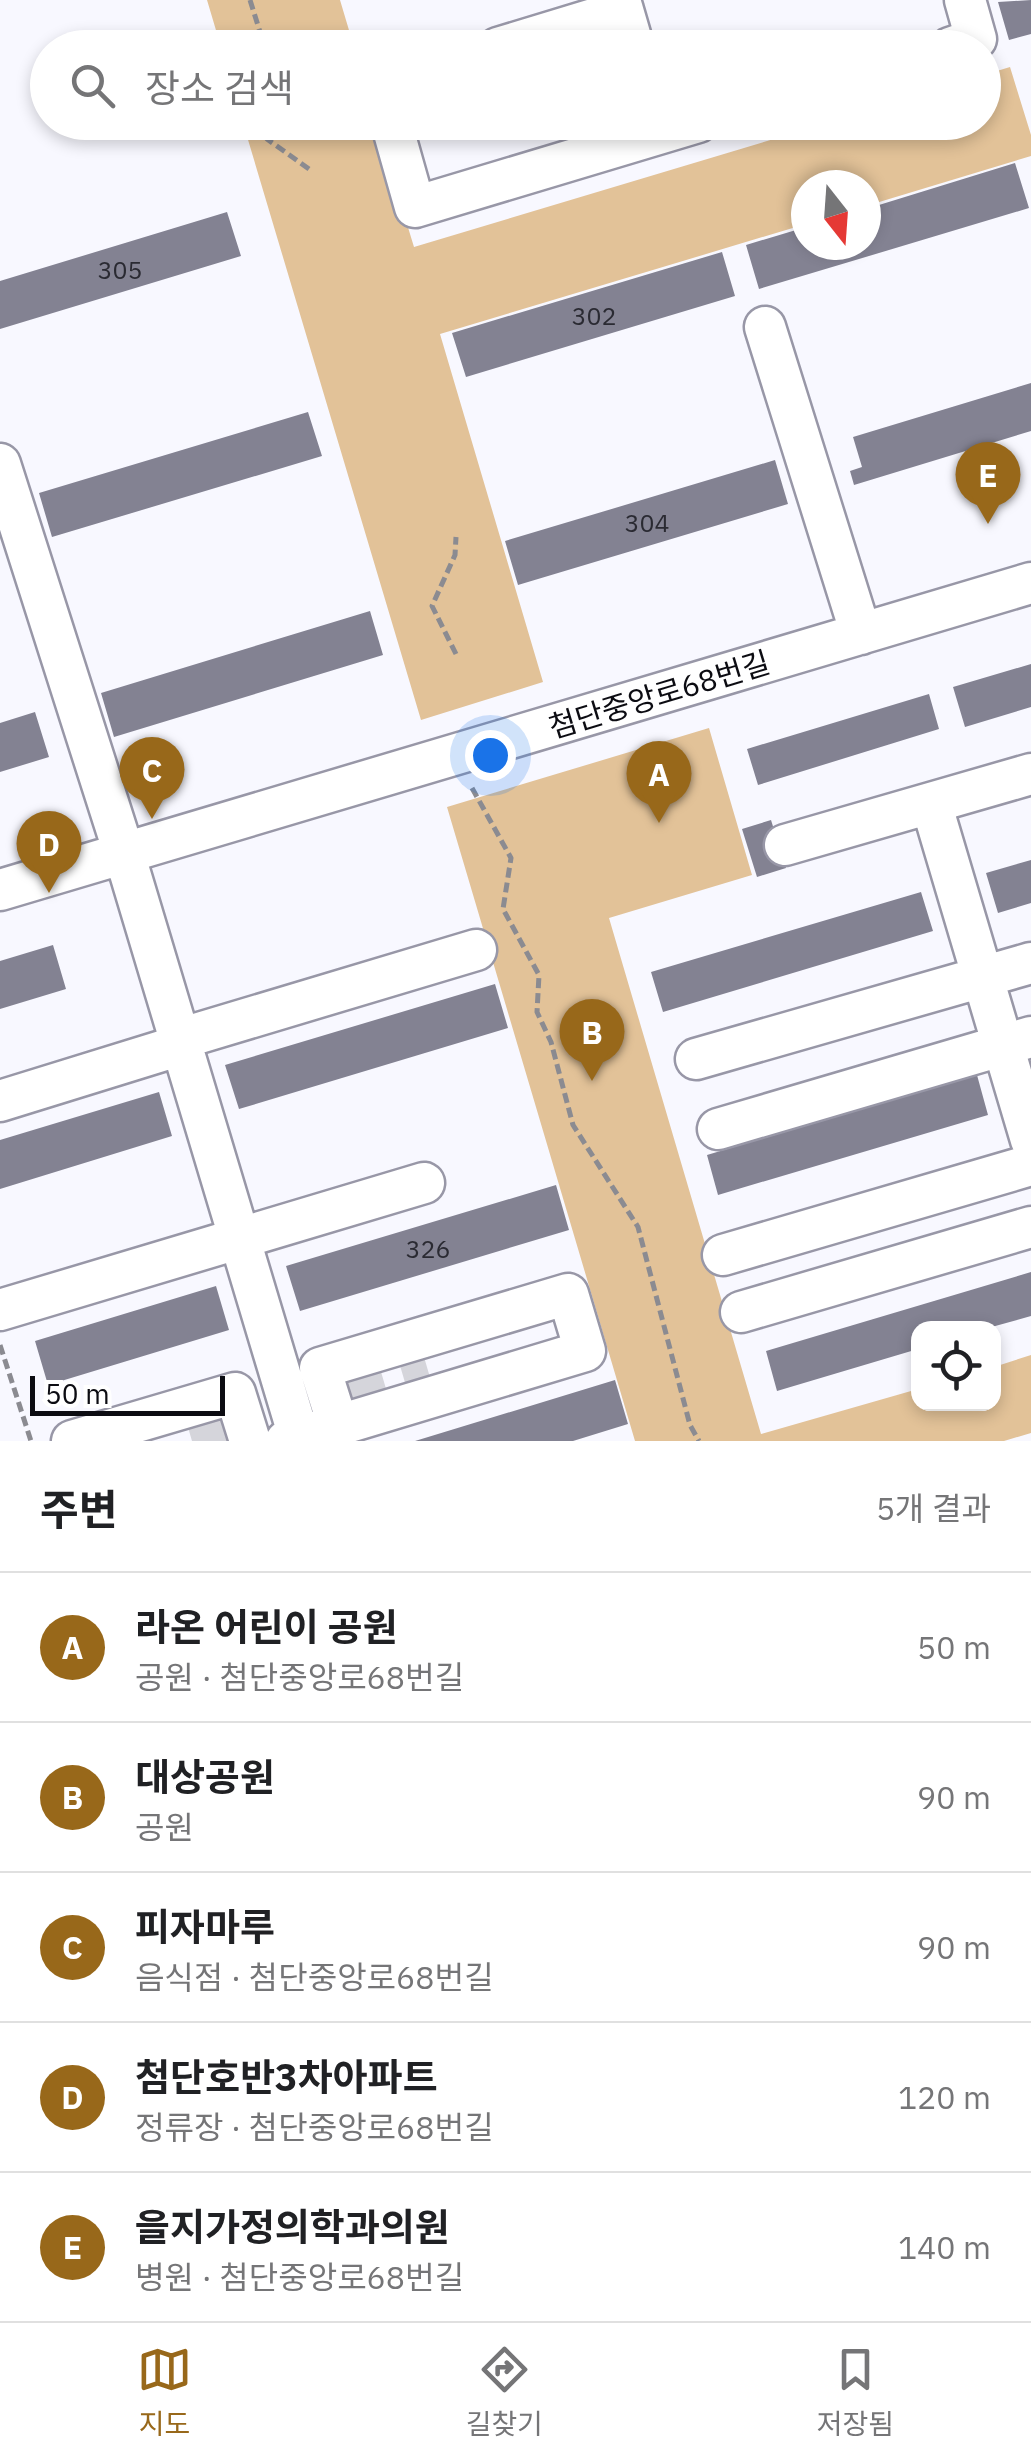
<!DOCTYPE html>
<html lang="ko">
<head>
<meta charset="utf-8">
<style>
  :root { --surface:#fff; --page:#f6f6f6; --text:#202124; --muted:#757577; --line:#e0e0e0; --accent:#98681a }
  body { margin:0; font-family:"IBM Plex Sans","Noto Sans KR",sans-serif; background:var(--page); color:var(--text) }
  .controls { position:absolute; right:30px; bottom:30px; display:grid; overflow:hidden; border-radius:20px; box-shadow:0 5px 15px #0003 }
  .controls button { width:90px; height:90px; display:grid; place-items:center; padding:0; border:0; border-bottom:2px solid var(--line); background:var(--surface); color:var(--text); font:50px sans-serif }
  .compass { position:absolute; left:791px; top:170px; width:90px; height:90px; border-radius:50%; background:var(--surface); box-shadow:0 5px 15px #0003; rotate:163deg }
  .scale { position:absolute; left:30px; bottom:25px; width:195px; box-sizing:border-box; padding-left:10px; border:5px solid #0c0c12; border-top:0; font-size:28px; line-height:35px; white-space:nowrap; color:#0c0c12; -webkit-text-stroke:8px #fff; paint-order:stroke }
  .you { position:absolute; left:490px; top:755px; width:35px; height:35px; margin:-25px; border:8px solid #fff; border-radius:50%; background:#1a73e8; box-shadow:0 0 0 15px #1a73e833 }
  .badge { display:grid; place-items:center; width:65px; height:65px; border-radius:50%; background:var(--accent); color:#fff; font-size:32px; font-weight:700 }
  .pin { position:absolute; translate:-50% -82px; filter:drop-shadow(0 2px 5px #0008) }
  .pin::after { content:''; position:absolute; top:52px; width:35px; height:30px; background:inherit; clip-path:polygon(0 0,100% 0,50% 100%) }
  .list { margin:0; padding:0; list-style:none }
  h2 { display:flex; justify-content:space-between; align-items:center; height:130px; margin:0; padding:0 40px; font-size:42px }
  h2 small { font-size:32px; font-weight:400; color:var(--muted) }
  .list li { display:grid; grid-template-columns:65px 1fr auto; gap:30px; align-items:center; box-sizing:border-box; height:150px; padding:0 40px; border-top:2px solid var(--line) }
  .list b { display:block; font-size:38px; white-space:nowrap }
  .list p { margin:0; font-size:32px; white-space:nowrap; color:var(--muted) }
  .list em { font-size:32px; font-style:normal; color:var(--muted) }
  .icon { flex:none; width:55px; height:55px; fill:none; stroke:currentColor; stroke-width:2; stroke-linecap:round; stroke-linejoin:round }
  .map { position:relative; flex:none; width:1031px; height:1441px; overflow:hidden }
  .search { position:absolute; background:var(--surface); box-shadow:0 5px 15px #0003; left:30px; right:30px; top:30px; height:110px; display:flex; align-items:center; gap:25px; box-sizing:border-box; padding:0 35px; border-radius:55px; color:var(--muted); font-size:38px }
  .sheet { height:880px; background:var(--surface) }
  nav { display:flex; justify-content:space-around; align-items:center; box-sizing:border-box; height:140px; border-top:2px solid var(--line); background:var(--surface); font-size:28px; color:var(--muted) }
  nav a { display:grid; justify-items:center; gap:5px }
  nav .on { color:var(--accent) }
  .map>svg:first-child { display:block }
</style>
</head>
<body>
<div class="map">
<svg width="1031" height="1441" viewBox="0 0 1031 1441">
  <rect width="100%" height="100%" fill="#f8f8ff"/>
  <path fill="#e2c298" d="M207,0H340L354,47H221Z
    M1010,67L1031,135V156L866,206V185H806V224L440,334L543,682L421,720L243,123H376L414,247L827,123L984,122V75Z
    M709,728L752,875L609,918L761,1434L918,1389V1404H994V1367L1031,1355V1433L1004,1441H635L447,807Z"/>
  <path fill="#838292" d="M1031,0V34L1009,40L998,2Z
    M1015,163L1029,208L759,289L746,245L806,227V245H866V209Z
    M227,212L241,256L0,329V281Z
    M722,252L735,296L466,377L452,333Z
    M1031,383V431L854,485L850,471L862,467L853,437Z
    M308,412L322,456L52,537L39,493Z
    M775,460L788,504L518,585L505,541Z
    M370,611L383,655L114,737L101,693Z
    M1031,664V707L965,727L953,687Z
    M929,694L939,729L758,785L747,749Z
    M35,712L49,757L0,772V723Z
    M771,820L786,868L757,877L742,829Z
    M1031,860V903L998,913L986,873Z
    M921,892L933,931L663,1012L651,972Z
    M53,945L66,989L0,1009V961Z
    M495,984L508,1028L239,1109L225,1065Z
    M977,1075L988,1115L718,1195L707,1155Z
    M159,1092L172,1136L0,1189V1140Z
    M556,1185L569,1230L300,1311L286,1266Z
    M1031,1272V1316L988,1328H918V1349L777,1391L766,1351Z
    M216,1286L229,1330L48,1385L35,1341Z
    M615,1380L628,1424L573,1441H415Z"/>
  <g fill="none" stroke-linecap="round" stroke-linejoin="round">
    <path stroke="#d5d5db" stroke-width="40" stroke-dasharray="40 20" stroke-linecap="butt" d="M347,1398L429,1374
      M192,1441L226,1431"/>
    <defs>
      <path id="minor" d="M620,0L634,48
        M498,48L623,10
        M950,48L976,39L965,0
        M391,122L415,207L698,122
        M765,327L861,634
        M0,464L124,853L299,1437
        M931,803L1031,1140
        M785,845L1031,774
        M0,890L1031,583
        M179,1039L476,950
        M696,1059L1031,963
        M0,1101L181,1045
        M718,1129L1031,1037
        M723,1255L1031,1165
        M0,1310L424,1183
        M741,1312L1031,1227
        M72,1441L235,1393L250,1441
        M286,1441L585,1351L568,1294L320,1368L338,1425"/>
    </defs>
    <use href="#minor" stroke="#9897a7" stroke-width="45"/>
    <path stroke="#8b8b91" stroke-width="5" stroke-dasharray="10 5" stroke-linecap="butt" d="M250,0L265,48
      M260,122L267,139L309,169
      M456,654L432,606L455,555L456,537
      M472,788L511,858L503,909L539,975L537,1012L551,1042L573,1125L638,1227L690,1425L699,1441
      M0,1345L31,1441"/>
    <use href="#minor" stroke="#fff" stroke-width="40"/>
  </g>
  <g text-anchor="middle" dominant-baseline="central" stroke-width="9" stroke-linejoin="round" paint-order="stroke">
    <g font-size="25" fill="#2a2a32">
      <text x="120" y="269">305</text>
      <text x="594" y="315">302</text>
      <text x="647" y="522">304</text>
      <text x="428" y="1248">326</text>
    </g>
    <g font-size="30" fill="#0c0c12" stroke="#fff">
      <text transform="translate(659 694) rotate(-17)">첨단중앙로68번길</text>
    </g>
  </g>
</svg>
<div class="controls">
<button><svg class="icon" aria-label="locate" viewBox="0 0 24 24"><circle cx="12" cy="12" r="6"/><path d="M12 2v4M12 18v4M2 12h4M18 12h4"/></svg></button>
</div>
<svg class="compass" viewBox="-18 -18 36 36"><path d="M0-13l5 13h-10z" fill="#e53935"/><path d="M0 13l5-13h-10z" fill="#757577"/></svg>
<div class="scale">50 m</div>
<div class="you"></div>
<div class="pin badge" style="left:659px;top:823px">A</div>
<div class="pin badge" style="left:592px;top:1081px">B</div>
<div class="pin badge" style="left:152px;top:819px">C</div>
<div class="pin badge" style="left:49px;top:893px">D</div>
<div class="pin badge" style="left:988px;top:524px">E</div>
<div class="search"><svg class="icon" aria-label="search" viewBox="0 0 24 24"><circle cx="10" cy="10" r="6"/><path d="M15 15l6 6"/></svg>장소 검색</div>
</div>
<section class="sheet">
<h2>주변<small>5개 결과</small></h2>
<ul class="list">
<li><span class="badge">A</span><div><b>라온 어린이 공원</b><p>공원 · 첨단중앙로68번길</p></div><em>50 m</em></li>
<li><span class="badge">B</span><div><b>대상공원</b><p>공원</p></div><em>90 m</em></li>
<li><span class="badge">C</span><div><b>피자마루</b><p>음식점 · 첨단중앙로68번길</p></div><em>90 m</em></li>
<li><span class="badge">D</span><div><b>첨단호반3차아파트</b><p>정류장 · 첨단중앙로68번길</p></div><em>120 m</em></li>
<li><span class="badge">E</span><div><b>을지가정의학과의원</b><p>병원 · 첨단중앙로68번길</p></div><em>140 m</em></li>
</ul>
</section>
<nav>
<a class="on"><svg class="icon" aria-label="map" viewBox="0 0 24 24"><path d="M3 6l6-2 6 2 6-2v14l-6 2-6-2-6 2zM9 4v14M15 6v14"/></svg>지도</a>
<a><svg class="icon" aria-label="directions" viewBox="0 0 24 24"><path d="M12 3l9 9-9 9-9-9zM9 14v-3h6M13 9l2 2-2 2"/></svg>길찾기</a>
<a><svg class="icon" aria-label="saved" viewBox="0 0 24 24"><path d="M7 4h10v16l-5-4-5 4z"/></svg>저장됨</a>
</nav>
</body>
</html>
